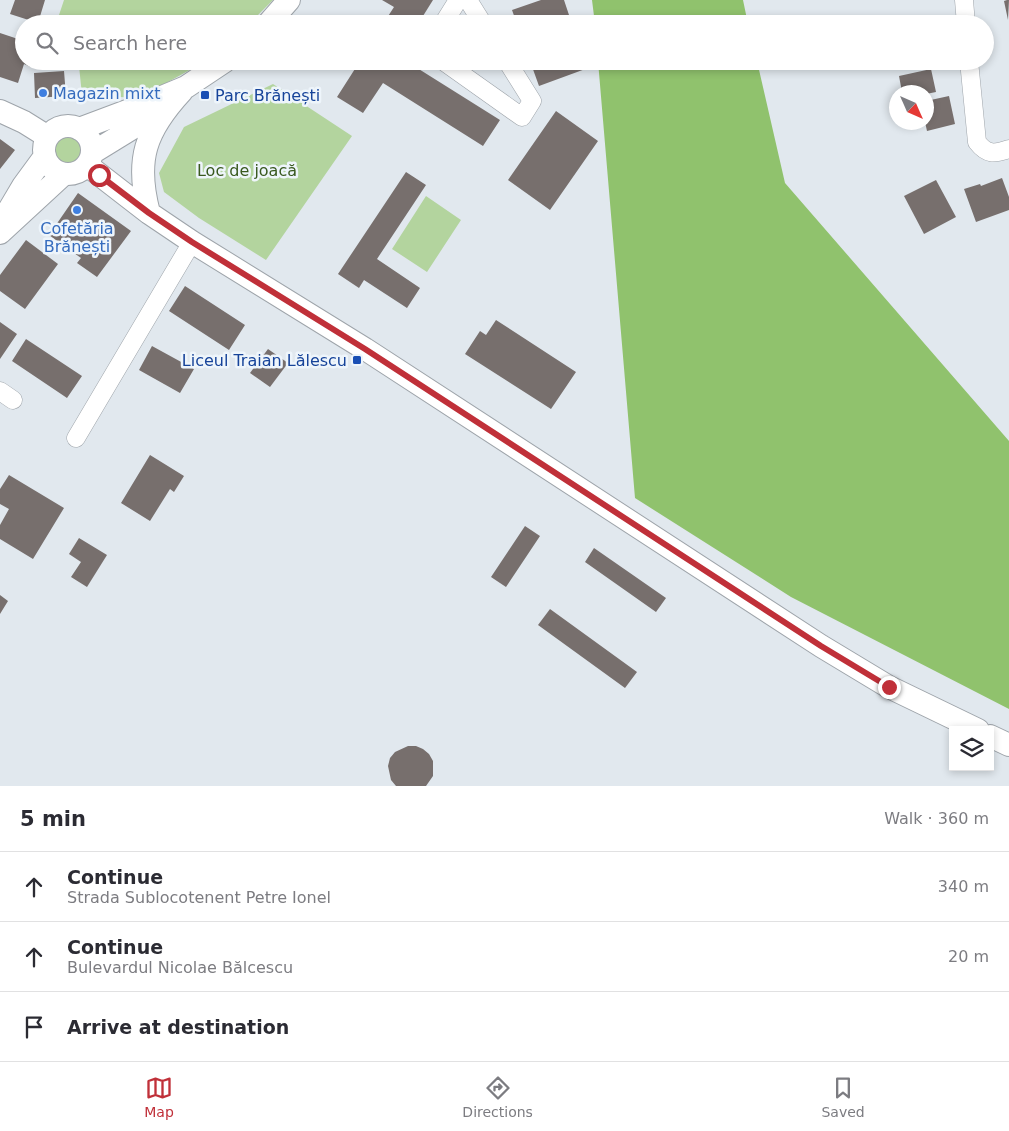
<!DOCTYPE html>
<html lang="en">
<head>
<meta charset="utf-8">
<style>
  :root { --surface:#fff; --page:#f7f7f7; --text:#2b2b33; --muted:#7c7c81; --line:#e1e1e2; --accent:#c03039 }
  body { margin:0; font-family:"DejaVu Sans",sans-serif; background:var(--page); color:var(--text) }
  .controls { position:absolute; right:15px; bottom:15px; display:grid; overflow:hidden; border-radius:0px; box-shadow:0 2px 8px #0003 }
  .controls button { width:45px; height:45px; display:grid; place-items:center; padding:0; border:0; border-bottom:1px solid var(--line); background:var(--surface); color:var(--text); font:25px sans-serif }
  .compass { position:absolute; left:889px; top:85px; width:45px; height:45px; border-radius:50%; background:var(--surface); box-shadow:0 2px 8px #0003; rotate:135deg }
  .stop { position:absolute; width:15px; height:15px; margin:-11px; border:4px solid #c03039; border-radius:50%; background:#fff }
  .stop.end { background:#c03039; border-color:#fff; box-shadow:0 1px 5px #0008 }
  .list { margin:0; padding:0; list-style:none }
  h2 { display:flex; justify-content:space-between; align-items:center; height:65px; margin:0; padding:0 20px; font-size:21px }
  h2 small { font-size:16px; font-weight:400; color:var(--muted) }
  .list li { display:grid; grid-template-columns:32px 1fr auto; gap:15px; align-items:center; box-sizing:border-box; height:70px; padding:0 20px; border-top:1px solid var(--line) }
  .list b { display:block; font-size:19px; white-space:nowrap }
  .list p { margin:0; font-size:16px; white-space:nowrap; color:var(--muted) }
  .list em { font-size:16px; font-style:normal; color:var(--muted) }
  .icon { flex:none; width:28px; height:28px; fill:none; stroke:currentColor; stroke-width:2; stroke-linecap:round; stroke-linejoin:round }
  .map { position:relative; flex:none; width:1009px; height:786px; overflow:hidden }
  .search { position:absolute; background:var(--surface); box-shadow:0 2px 8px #0003; left:15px; right:15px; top:15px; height:55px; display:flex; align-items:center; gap:12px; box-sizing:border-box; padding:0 18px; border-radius:28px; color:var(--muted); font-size:19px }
  .sheet { height:275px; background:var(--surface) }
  nav { display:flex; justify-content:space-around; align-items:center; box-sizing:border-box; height:70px; border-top:1px solid var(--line); background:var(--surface); font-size:14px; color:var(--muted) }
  nav a { display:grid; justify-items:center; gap:2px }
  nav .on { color:var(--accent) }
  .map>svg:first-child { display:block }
</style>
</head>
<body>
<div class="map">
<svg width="1009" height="786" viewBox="0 0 1009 786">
  <rect width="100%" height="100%" fill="#e1e8ee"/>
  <path fill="#b3d49e" d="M64,0H273L249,24H56Z
    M68,61H206L139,98L82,95L79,66Z
    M273,84L352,136L266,260L199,218L164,192L159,173L184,127Z
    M50 150a17 17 0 1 1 34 0a17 17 0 1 1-34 0Z
    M426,196L461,220L427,272L392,249Z"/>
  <path fill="#90c26d" d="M592,0H743L748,24H595Z
    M598,61H757L785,183L1009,441V709L791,597L635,498Z"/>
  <path fill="#776f6d" d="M15,0H45L38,23L10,14Z
    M382,0H433L418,24H383L394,7Z
    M541,0H564L572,24H517L512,10Z
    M1007,0H1009L1008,20L1004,1Z
    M0,33L24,41V61H33L31,67L24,64L18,83L0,77Z
    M360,61H406L500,120L483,146L383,83L363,113L337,97Z
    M530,61H585L588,68L539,86Z
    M931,69L936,92L926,94V92H902L899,76Z
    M64,71L66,96L35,98L34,73Z
    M949,96L955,124L927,131L925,122H926V101Z
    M556,111L598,141L550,210L508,180Z
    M0,139L15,150L0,169Z
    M406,172L426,185L377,259L420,288L407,308L364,280L359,288L338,274Z
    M1002,178L1009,197V210L976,222L964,189L980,184L981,186Z
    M936,180L956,217L924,234L904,196Z
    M78,193L131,231L97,277L77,263L81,258L49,235Z
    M26,240L58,264L25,309L0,291V275Z
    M185,286L245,325L229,350L169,311Z
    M496,320L576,372L551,409L465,354L480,331L486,335Z
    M0,322L17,334L0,359Z
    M26,339L82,376L67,398L12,361Z
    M152,346L194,369L180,393L139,370Z
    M268,349L288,363L270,387L250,373Z
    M150,455L184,476L174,492L170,489L150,521L121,503Z
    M9,475L64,508L33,559L0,539V525L9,509L0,504V489Z
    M525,526L540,536L506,587L491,577Z
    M79,538L107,555L87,587L71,577L81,562L69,554Z
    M594,548L666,598L656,612L585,562Z
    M0,595L8,601L0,614Z
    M550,609L637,672L625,688L538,625Z
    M408,746H416L423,749L429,754L433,761V776L426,786H396L391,780L388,766L390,758L395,752Z"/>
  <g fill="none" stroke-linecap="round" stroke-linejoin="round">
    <defs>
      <path id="minor" d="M468,0L483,24
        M964,0L966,24
        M443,24L458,0
        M443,61L522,117L532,101L507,61
        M969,61L977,142C987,155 994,154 1009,149
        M0,391L13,400
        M76,438L192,242"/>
      <path id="major" d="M268,24L289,0
        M0,111L24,122L48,137
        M44 150a24 24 0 1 1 48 0a24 24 0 1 1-48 0Z
        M79,129L143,105L186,87L225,61
        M92,153L149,118L162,107
        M87,165L149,213L192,242L365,349L821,646L889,687L978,730
        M149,213C135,160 145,131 182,91
        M0,225L23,186L45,156
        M0,233L64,174
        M990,736L1009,745"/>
    </defs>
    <use href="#minor" stroke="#9ea4aa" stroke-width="19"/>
    <use href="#major" stroke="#9ea4aa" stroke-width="24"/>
    <use href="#minor" stroke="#fff" stroke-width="18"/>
    <use href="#major" stroke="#fff" stroke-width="22"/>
  </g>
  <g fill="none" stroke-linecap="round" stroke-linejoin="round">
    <path stroke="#c03039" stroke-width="6" d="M99,175L149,213L192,242L365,349L821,646L889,687"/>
  </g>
  <g fill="#3f7fe0" stroke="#eef5fb" stroke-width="2">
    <circle cx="43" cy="93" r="5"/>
    <circle cx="77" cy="210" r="5"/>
  </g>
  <g fill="#1a4fb4" stroke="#eef5fb" stroke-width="2">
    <rect x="200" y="90" width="10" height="10" rx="2.5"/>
    <rect x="352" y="355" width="10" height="10" rx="2.5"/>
  </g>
  <g text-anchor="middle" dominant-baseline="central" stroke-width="5" stroke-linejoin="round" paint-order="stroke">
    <g font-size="16" fill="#366cbe" stroke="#eef5fb" text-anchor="start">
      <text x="53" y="93">Magazin mixt</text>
      <text x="77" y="228" text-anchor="middle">Cofetăria<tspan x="77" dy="18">Brănești</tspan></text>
    </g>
    <g font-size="16" fill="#164399" stroke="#eef5fb" text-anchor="start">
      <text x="215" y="95">Parc Brănești</text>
      <text x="347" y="360" text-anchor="end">Liceul Traian Lălescu</text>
    </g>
    <g font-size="16" fill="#39591f" stroke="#eef5fb">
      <text x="247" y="170">Loc de joacă</text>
    </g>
  </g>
</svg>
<div class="controls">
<button><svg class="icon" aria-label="layers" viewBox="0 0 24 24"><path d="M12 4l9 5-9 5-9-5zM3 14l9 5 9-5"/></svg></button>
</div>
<svg class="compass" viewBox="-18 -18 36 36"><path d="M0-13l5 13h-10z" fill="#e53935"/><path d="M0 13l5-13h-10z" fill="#7c7c81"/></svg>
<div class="stop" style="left:99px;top:175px"></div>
<div class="stop end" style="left:889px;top:687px"></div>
<div class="search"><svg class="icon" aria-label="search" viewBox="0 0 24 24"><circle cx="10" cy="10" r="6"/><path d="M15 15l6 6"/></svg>Search here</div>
</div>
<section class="sheet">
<h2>5 min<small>Walk · 360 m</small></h2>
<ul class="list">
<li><svg class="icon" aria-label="ahead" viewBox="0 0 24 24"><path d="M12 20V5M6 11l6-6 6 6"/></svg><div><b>Continue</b><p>Strada Sublocotenent Petre Ionel</p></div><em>340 m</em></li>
<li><svg class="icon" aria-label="ahead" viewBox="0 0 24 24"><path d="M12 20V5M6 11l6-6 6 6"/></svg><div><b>Continue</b><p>Bulevardul Nicolae Bălcescu</p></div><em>20 m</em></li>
<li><svg class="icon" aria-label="arrive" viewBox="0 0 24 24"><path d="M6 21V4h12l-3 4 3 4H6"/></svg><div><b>Arrive at destination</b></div></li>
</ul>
</section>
<nav>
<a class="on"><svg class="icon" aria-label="map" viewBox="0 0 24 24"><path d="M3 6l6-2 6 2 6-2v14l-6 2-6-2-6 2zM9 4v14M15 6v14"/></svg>Map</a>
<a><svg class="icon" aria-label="directions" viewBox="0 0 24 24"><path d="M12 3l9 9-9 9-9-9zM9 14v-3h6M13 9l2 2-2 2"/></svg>Directions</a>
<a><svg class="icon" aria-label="saved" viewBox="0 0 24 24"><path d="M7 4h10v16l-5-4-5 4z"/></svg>Saved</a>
</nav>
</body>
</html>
